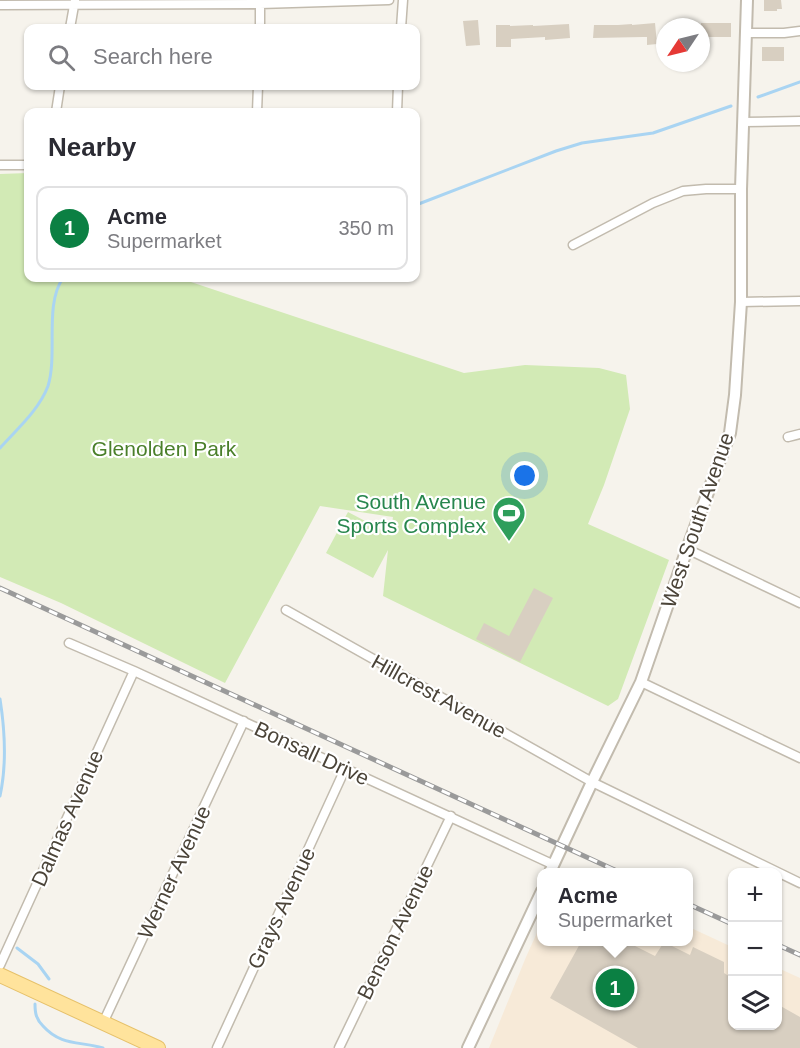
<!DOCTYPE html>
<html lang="en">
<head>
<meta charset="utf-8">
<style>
  :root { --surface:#fff; --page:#f2f2f3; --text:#2b2b33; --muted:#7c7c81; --line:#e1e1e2; --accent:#0b8043 }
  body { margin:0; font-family:Helvetica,sans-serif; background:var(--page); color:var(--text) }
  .controls { position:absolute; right:18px; bottom:18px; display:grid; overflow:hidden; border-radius:12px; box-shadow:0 2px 4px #0004 }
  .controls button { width:54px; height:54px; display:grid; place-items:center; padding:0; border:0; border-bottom:2px solid var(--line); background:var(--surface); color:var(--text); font:30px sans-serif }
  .compass { position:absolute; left:656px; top:18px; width:54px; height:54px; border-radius:50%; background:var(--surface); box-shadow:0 2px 4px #0004; rotate:235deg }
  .you { position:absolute; left:525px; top:476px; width:21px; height:21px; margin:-15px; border:4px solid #fff; border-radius:50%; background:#1a73e8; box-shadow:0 0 0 9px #1a73e833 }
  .badge { display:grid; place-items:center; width:39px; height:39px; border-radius:50%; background:var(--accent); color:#fff; font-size:20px; font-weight:700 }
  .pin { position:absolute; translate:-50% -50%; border:3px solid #fff; box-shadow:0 2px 6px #0006 }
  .popup { position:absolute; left:537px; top:868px; width:156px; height:78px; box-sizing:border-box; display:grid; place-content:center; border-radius:12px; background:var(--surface); filter:drop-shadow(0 2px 4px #0005); font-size:20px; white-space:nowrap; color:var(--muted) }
  .popup b { font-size:22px; color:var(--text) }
  .popup::after { content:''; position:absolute; left:50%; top:100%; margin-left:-12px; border:12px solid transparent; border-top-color:var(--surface) }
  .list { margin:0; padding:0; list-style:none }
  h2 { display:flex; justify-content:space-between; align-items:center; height:78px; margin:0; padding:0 24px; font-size:26px }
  h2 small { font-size:20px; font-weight:400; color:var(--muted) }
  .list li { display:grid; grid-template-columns:39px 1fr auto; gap:18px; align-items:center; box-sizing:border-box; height:84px; margin:0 12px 12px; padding:0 12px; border:2px solid var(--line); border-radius:12px }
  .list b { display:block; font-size:22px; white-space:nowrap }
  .list p { margin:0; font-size:20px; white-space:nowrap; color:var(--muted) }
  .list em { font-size:20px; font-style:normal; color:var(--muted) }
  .icon { flex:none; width:33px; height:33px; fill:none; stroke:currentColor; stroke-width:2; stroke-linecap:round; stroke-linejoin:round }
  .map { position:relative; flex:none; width:800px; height:1048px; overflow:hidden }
  .search { position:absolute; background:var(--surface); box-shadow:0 2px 4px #0004; left:24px; top:24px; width:396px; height:66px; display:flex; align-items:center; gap:15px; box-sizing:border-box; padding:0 21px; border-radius:12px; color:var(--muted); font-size:22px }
  .panel { position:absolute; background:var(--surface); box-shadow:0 2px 4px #0004; left:24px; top:108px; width:396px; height:174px; border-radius:12px }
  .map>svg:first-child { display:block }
</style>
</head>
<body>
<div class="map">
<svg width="800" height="1048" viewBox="0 0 800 1048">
  <rect width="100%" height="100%" fill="#f6f3ec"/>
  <path fill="#f7ead8" d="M541,924L542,942H688L689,927L732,947V1026H778V968L800,978V1048H489L526,957Z"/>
  <path fill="#d2eab5" d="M28,173V278H179L464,373L525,365L599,368L626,375L630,409L604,485L588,524L669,560L618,699L608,706L383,596L388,550L373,578L326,553L348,512L390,534L393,517L320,506L225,683L61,603L0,577V174Z"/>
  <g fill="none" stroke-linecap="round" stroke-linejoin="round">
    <path stroke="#a9d4f2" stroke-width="3" d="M758,97L800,82
      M416,205L556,151L582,143L653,133L731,106
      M0,448C17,429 39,410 48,386C58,354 44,305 63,278
      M0,699C5,731 7,764 0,796
      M17,948L38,964L49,979
      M35,1004C35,1013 36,1019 43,1026C61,1046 79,1041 103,1048"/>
  </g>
  <path fill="#d8cfc1" d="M764,0H781L782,9H777V11H764Z
    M478,20L480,45L466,46L463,21Z
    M655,23L657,44L647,45V37H643L593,38L594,25H618L632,24V25Z
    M701,23H731V37H701Z
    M569,24L570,38L545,40V37L511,39V47H496V25H510V26L533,25V26Z
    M762,47H784V61H762Z
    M534,588L553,598L520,662L476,639L484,623L509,636Z
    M581,942H627L655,956L664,942L690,955L693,947L724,962V973L732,978V1026H777V1004L800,1017V1048H638L550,998Z"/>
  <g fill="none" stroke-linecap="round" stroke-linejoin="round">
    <defs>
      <path id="minor" d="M0,5L260,4L389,0
        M70,28L75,0
        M260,28V4
        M401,28L403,0
        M746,33H784L800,31
        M56,112L60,86
        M257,112L258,86
        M397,112L398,86
        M743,122L800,121
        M0,165H28
        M573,245L653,203L683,191L706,189H741
        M741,302L800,301
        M788,437L800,434
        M687,549L800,603
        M286,610L592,782L800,883
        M69,643L134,671L554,865
        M641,682L800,758
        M0,965L134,671
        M103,1023L244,721
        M217,1048L345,769
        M339,1048L451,816"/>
      <path id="tertiary" d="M550,872L592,782L641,682L687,549L730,433L735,395L741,302V189L747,0
        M468,1048L542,891"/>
      <path id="primary" d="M0,975L158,1048"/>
    </defs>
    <use href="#minor" stroke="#c2bbae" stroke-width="11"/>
    <use href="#tertiary" stroke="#c2bbae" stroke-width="14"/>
    <use href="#primary" stroke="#e6c16a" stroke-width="16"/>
    <use href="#minor" stroke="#fff" stroke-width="8"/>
    <use href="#tertiary" stroke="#fff" stroke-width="10"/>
    <use href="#primary" stroke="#ffe39c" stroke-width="14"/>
    <defs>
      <path id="rail" d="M0,588L619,872
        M688,904L732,924
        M778,945L800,955"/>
    </defs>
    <use href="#rail" stroke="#9a9a9a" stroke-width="5"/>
    <use href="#rail" stroke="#fff" stroke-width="3" stroke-dasharray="9" stroke-linecap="butt"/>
  </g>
  <defs>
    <symbol id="stadium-pin" viewBox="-11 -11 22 30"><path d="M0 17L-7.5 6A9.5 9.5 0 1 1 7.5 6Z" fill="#2e9e5b" stroke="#fff"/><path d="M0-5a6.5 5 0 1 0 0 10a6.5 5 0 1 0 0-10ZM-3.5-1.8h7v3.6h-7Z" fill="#fff"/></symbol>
  </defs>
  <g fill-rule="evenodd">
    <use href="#stadium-pin" x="490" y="494" width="38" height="52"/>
  </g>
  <g text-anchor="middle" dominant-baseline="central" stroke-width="4.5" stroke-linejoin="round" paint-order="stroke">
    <g font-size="21" fill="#4a7f2a" stroke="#fff">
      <text x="164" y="448">Glenolden Park</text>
    </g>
    <g font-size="21" fill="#27864d" stroke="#fff" text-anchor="end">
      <text x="486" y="501">South Avenue<tspan x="486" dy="24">Sports Complex</tspan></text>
    </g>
    <g font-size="21" fill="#4b4439" stroke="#fff">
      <text transform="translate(697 520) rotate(-71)">West South Avenue</text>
      <text transform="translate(439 696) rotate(29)">Hillcrest Avenue</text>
      <text transform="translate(312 753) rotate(25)">Bonsall Drive</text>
      <text transform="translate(67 818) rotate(-66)">Dalmas Avenue</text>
      <text transform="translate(174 872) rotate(-65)">Werner Avenue</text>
      <text transform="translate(281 908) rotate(-65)">Grays Avenue</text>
      <text transform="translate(395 932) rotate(-64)">Benson Avenue</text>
    </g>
  </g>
</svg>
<div class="controls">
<button>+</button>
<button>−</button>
<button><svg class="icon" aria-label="layers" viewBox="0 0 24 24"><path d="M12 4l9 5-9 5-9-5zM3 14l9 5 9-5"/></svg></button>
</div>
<svg class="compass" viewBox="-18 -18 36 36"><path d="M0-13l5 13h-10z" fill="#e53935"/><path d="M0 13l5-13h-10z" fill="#7c7c81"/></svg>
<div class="you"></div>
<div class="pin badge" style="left:615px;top:988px">1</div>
<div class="popup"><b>Acme</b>Supermarket</div>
<div class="search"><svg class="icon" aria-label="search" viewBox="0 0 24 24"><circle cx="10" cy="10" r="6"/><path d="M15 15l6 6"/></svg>Search here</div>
<section class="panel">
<h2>Nearby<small></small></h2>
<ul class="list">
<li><span class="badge">1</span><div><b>Acme</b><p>Supermarket</p></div><em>350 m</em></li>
</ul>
</section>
</div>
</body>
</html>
